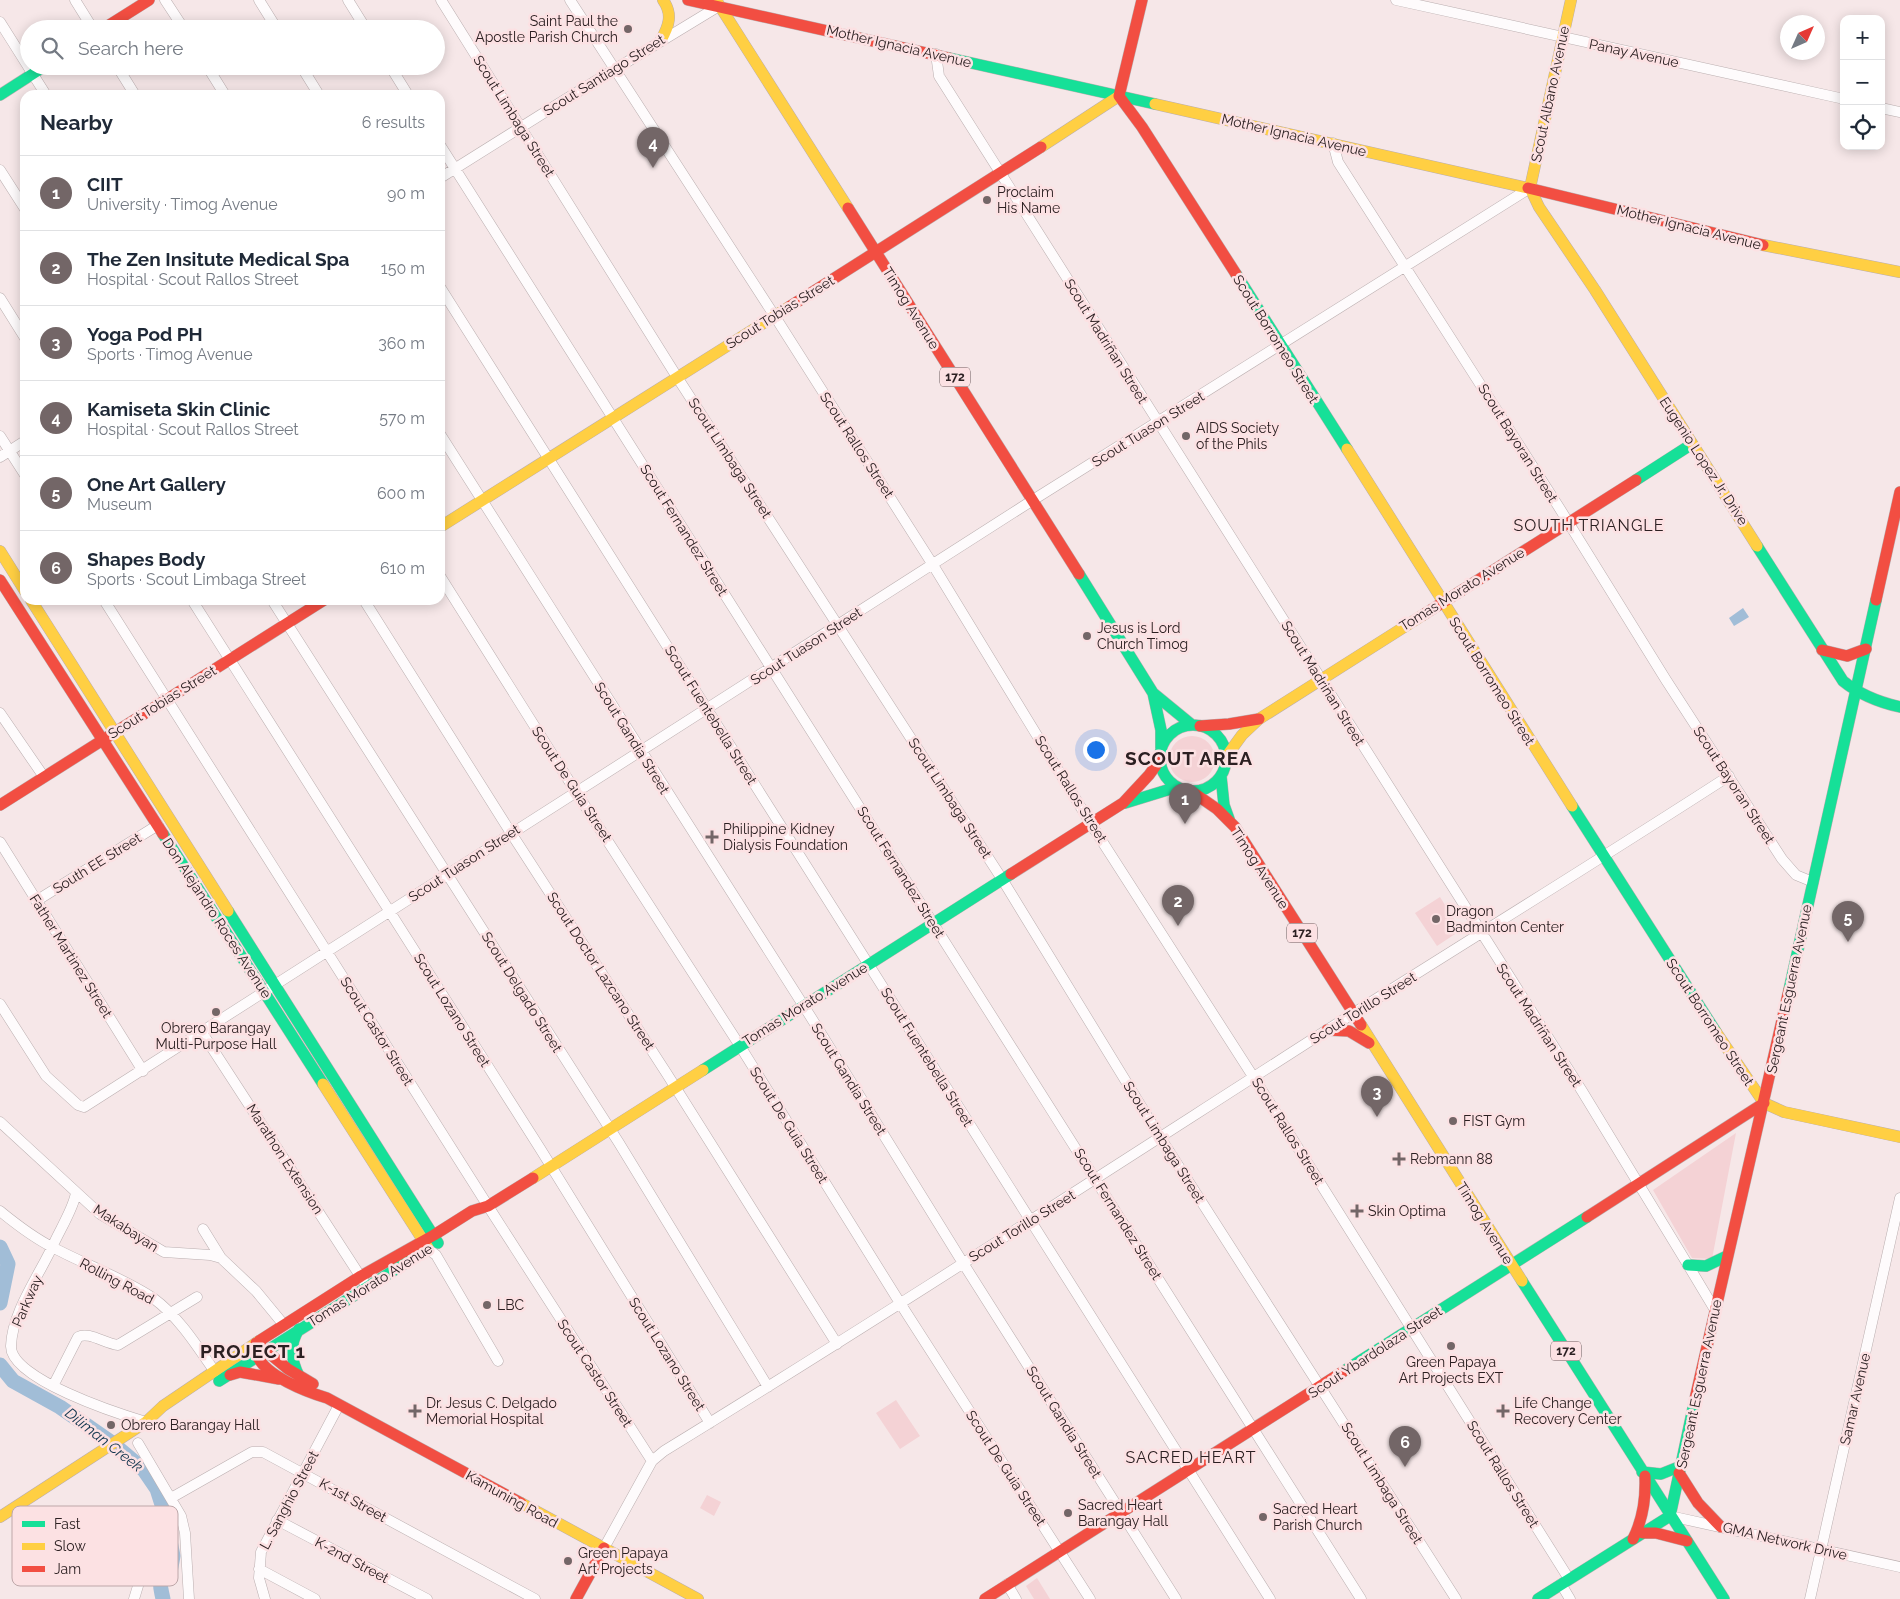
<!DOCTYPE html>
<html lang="en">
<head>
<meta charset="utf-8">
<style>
  :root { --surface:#fff; --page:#f2f2f3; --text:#1f2937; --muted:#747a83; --line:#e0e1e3; --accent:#736667 }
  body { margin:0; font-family:Raleway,sans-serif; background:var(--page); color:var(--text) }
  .controls { position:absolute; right:15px; top:15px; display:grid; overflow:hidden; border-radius:10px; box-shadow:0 2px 12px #0003 }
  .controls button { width:45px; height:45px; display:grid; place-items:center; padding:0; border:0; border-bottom:1px solid var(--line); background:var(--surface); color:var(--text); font:25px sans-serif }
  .compass { position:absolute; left:1780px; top:15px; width:45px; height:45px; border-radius:50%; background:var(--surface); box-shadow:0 2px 12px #0003; rotate:45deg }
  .you { position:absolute; left:1095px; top:749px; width:18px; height:18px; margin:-12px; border:4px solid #fff; border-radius:50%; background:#1a73e8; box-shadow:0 0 0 8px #1a73e833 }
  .badge { display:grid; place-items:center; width:32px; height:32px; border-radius:50%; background:var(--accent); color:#fff; font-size:16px; font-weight:700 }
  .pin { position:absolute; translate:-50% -41px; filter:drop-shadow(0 1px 2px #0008) }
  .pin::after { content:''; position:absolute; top:26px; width:18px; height:15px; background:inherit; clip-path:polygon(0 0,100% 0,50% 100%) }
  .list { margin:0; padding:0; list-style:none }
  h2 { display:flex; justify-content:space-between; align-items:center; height:65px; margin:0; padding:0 20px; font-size:21px }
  h2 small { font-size:16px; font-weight:400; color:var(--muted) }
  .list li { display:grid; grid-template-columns:32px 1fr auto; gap:15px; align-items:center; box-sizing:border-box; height:75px; padding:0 20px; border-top:1px solid var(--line) }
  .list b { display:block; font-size:19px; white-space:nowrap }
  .list p { margin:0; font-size:16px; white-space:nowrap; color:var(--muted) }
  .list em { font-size:16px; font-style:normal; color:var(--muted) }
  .icon { flex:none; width:28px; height:28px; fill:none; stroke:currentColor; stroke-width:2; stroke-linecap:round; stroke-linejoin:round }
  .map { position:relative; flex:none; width:1900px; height:1599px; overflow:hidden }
  .search { position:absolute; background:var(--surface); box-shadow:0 2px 12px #0003; left:20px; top:20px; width:425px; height:55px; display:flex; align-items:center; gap:12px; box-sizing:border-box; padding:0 18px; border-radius:28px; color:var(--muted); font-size:19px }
  .panel { position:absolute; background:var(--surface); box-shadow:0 2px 12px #0003; left:20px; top:90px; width:425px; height:515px; border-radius:15px }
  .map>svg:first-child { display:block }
</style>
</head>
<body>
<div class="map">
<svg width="1900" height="1599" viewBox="0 0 1900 1599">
  <rect width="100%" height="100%" fill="#f6e7e8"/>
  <path fill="#f4d2d5" d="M1169 759a23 23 0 1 1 46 0a23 23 0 1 1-46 0Z
    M1440,897L1457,924L1455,934L1437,946L1415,913Z
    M1736,1133L1712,1259L1692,1258L1653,1190Z
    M896,1400L920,1436L900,1449L876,1413Z
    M707,1495L721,1502L714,1516L700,1508Z
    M1037,1578L1050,1599H1034L1026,1586Z"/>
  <path fill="#a1bdd7" d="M1743,608L1749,617L1734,626L1729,618Z"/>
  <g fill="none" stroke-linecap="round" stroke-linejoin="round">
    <path stroke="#a1bdd7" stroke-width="15" d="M0,1247L8,1264L0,1303
      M0,1365L13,1381L60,1407L112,1443L144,1470L157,1489L164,1511L173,1556L170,1572C157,1581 160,1584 163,1599"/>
    <defs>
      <path id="street" d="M75,0L93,29
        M165,0L184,29
        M259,0L277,29
        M348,0L366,29
        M441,0L677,377L1002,879L1160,1137L1456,1599
        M570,0L774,315L933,565L1091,824L1254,1078L1569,1579
        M1396,0L1844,99
        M0,22L46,95
        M936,54L939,76L1582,1091L1688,1265L1715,1310
        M117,66L135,95
        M207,66L225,95
        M301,66L319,95
        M390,66L408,95
        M1881,108L1900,112
        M1333,143L1338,162L1560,509L1666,680L1782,859L1796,875L1813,882
        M440,145L1361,1599
        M0,170L25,209
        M440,178L566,99L719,6
        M440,287C718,724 993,1162 1270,1599
        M0,298L25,338
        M440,434L812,1019L963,1263L1176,1599
        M0,436L25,475
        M0,457L25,441
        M440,576L576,792L740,1046L900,1303L1090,1599
        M104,600L495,1217L652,1461
        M192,600L541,1150L710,1423
        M272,600L619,1143L768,1387
        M364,600L511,833L667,1074L837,1344
        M0,713L44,777
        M0,842L143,1071
        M36,901L158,825
        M0,1004L46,1076L78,1105L84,1107L1033,500L1530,188
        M201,1031L364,1282
        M0,1122L100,1214L164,1252L210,1255L221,1258L256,1291L284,1325
        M76,1192C75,1205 61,1228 55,1241C41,1273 12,1311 11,1346C10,1379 119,1414 146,1422
        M0,1211C17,1225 34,1238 54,1248C86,1265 123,1278 153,1298C179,1317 197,1346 215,1372
        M203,1229L221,1258
        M428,1249L436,1255L498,1361
        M53,1386L78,1337C89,1331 105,1344 118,1345L197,1297
        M138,1443L181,1516L185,1533L189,1599
        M171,1498L252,1452H263L535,1599
        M1670,1516L1900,1567
        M277,1520L427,1599
        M604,1548L652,1461L664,1451C887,1314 1107,1171 1327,1030C1461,945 1596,862 1729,776
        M259,1569L315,1599
        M1007,1584L1016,1599
        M1561,1584L1570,1599
        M134,1599L145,1563
        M265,1599L259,1578L261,1552L339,1405
        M1810,1599L1900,1198"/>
      <path id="fast" d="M949,58L1155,104
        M0,95L45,66
        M1236,274L1347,449
        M1636,480L1692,444
        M1757,546L1843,681C1860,695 1878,702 1900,707
        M1079,574L1153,693L1161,730V748
        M1153,693L1192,725
        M1160 758a33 33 0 1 1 66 0a33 33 0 1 1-66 0Z
        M1221,776L1224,805L1229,819
        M1125,803L1177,787
        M1572,806L1716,1032
        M163,834L323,1084
        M228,911L438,1243
        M1789,990L1876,600
        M703,1070L1011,874
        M1688,1265L1706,1266L1727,1256
        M1522,1281L1724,1599
        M299,1329C289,1345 291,1360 299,1376
        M1344,1371L1587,1217
        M219,1381L426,1250
        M1642,1472L1661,1474L1681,1466
        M1538,1599L1670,1516L1695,1399"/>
      <path id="slow" d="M716,0L848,208
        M661,40C669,26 673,14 663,0
        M1155,104L1528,188
        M1041,147L1119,96
        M1530,188L1539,207L1595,290L1757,546
        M1530,188L1571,0
        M1763,245L1900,272
        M1347,449L1572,806
        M440,527L789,307
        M0,551L25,591
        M31,600L228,911
        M1226,757L1242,735L1259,719L1423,615
        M1361,1025L1522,1281
        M1716,1032L1764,1103L1784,1112L1900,1137
        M323,1084L428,1248
        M533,1178L703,1070
        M521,1503L698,1599
        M0,1517L146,1422L163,1406L259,1341"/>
      <path id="jam" d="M688,0L949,58
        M1142,0L1119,96L1142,127L1236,274
        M103,29L149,0
        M1528,188L1763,245
        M848,208L1079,574
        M789,307L1041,147
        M0,580L163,834
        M1876,600L1900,492
        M1423,615L1636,480
        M1822,650L1847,656L1866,649
        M1200,726L1229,724L1259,719
        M1191,791L1217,809L1235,827L1361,1025
        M0,805L324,600
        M1011,874L1123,803L1149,775L1160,760
        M1327,1030L1349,1031L1369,1043
        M1587,1217L1764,1103
        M259,1341L361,1276L434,1235L472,1211L488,1206L533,1178
        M256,1343C256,1347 256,1351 257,1355C265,1376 307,1392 327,1398L521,1503
        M259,1345L288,1369L313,1384
        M230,1375L240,1372L279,1379
        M1695,1399L1789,990
        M1679,1473L1698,1503L1721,1527
        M1643,1533H1656L1687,1541
        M1633,1539C1643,1519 1646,1498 1645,1476
        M576,1599L604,1548
        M985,1599L1344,1371"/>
    </defs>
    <use href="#street" stroke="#baaeaf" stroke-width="11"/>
    <use href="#fast" stroke="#baaeaf" stroke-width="12"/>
    <use href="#slow" stroke="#baaeaf" stroke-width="12"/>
    <use href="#jam" stroke="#baaeaf" stroke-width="12"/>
    <use href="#street" stroke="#fefbfc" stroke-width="10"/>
    <use href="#fast" stroke="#16e098" stroke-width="11"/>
    <use href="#slow" stroke="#ffcf43" stroke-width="11"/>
    <use href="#jam" stroke="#f24e42" stroke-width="11"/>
  </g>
  <g fill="#736667" stroke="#fce1e3" stroke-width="2">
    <circle cx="628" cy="29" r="5"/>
    <circle cx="987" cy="200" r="5"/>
    <circle cx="1186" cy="436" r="5"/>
    <circle cx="1087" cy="636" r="5"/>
    <path d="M709.5 829.5h5v5h5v5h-5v5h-5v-5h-5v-5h5z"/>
    <circle cx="1436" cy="919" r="5"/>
    <circle cx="216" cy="1012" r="5"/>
    <circle cx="1453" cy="1121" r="5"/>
    <path d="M1396.5 1151.5h5v5h5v5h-5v5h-5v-5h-5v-5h5z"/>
    <path d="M1354.5 1203.5h5v5h5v5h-5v5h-5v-5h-5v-5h5z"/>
    <circle cx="487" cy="1305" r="5"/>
    <circle cx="1451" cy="1346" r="5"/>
    <path d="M412.5 1403.5h5v5h5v5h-5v5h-5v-5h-5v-5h5z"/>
    <path d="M1500.5 1403.5h5v5h5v5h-5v5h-5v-5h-5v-5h5z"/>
    <circle cx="111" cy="1425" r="5"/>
    <circle cx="1068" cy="1513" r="5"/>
    <circle cx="1263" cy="1517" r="5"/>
    <circle cx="568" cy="1561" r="5"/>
  </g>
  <g text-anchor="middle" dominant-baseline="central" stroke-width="5" stroke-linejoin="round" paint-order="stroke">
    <g fill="#fce1e3" stroke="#6a5a5c" stroke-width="1">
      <rect x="940" y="367.5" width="30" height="19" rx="4"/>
      <rect x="1287" y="923.5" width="30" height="19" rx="4"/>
      <rect x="1551" y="1341.5" width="30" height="19" rx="4"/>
    </g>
    <g font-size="12" font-weight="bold" fill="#2c2022">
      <text x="955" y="377">172</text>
      <text x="1302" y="933">172</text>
      <text x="1566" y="1351">172</text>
    </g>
    <g font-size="14" fill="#2c2022" stroke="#fce1e3" text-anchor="start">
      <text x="618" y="21" text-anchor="end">Saint Paul the<tspan x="618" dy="16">Apostle Parish Church</tspan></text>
      <text x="997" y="192">Proclaim<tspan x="997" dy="16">His Name</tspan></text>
      <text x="1196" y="428">AIDS Society<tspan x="1196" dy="16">of the Phils</tspan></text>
      <text x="1097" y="628">Jesus is Lord<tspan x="1097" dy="16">Church Timog</tspan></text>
      <text x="723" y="829">Philippine Kidney<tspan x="723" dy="16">Dialysis Foundation</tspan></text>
      <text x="1446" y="911">Dragon<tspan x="1446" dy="16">Badminton Center</tspan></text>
      <text x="216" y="1028" text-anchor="middle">Obrero Barangay<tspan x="216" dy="16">Multi-Purpose Hall</tspan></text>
      <text x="1463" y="1121">FIST Gym</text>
      <text x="1410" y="1159">Rebmann 88</text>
      <text x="1368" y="1211">Skin Optima</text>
      <text x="497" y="1305">LBC</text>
      <text x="1451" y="1362" text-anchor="middle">Green Papaya<tspan x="1451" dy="16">Art Projects EXT</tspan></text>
      <text x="426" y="1403">Dr. Jesus C. Delgado<tspan x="426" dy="16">Memorial Hospital</tspan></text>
      <text x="1514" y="1403">Life Change<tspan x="1514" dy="16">Recovery Center</tspan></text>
      <text x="121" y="1425">Obrero Barangay Hall</text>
      <text x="1078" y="1505">Sacred Heart<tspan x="1078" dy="16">Barangay Hall</tspan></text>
      <text x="1273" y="1509">Sacred Heart<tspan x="1273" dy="16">Parish Church</tspan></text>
      <text x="578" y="1553">Green Papaya<tspan x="578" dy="16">Art Projects</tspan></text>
    </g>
    <g font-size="14" fill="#2c2022" stroke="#fce1e3">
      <text transform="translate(899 46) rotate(13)">Mother Ignacia Avenue</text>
      <text transform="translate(1634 53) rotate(12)">Panay Avenue</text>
      <text transform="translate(604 75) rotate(-32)">Scout Santiago Street</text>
      <text transform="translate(1550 94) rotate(-78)">Scout Albano Avenue</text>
      <text transform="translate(514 116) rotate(58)">Scout Limbaga Street</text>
      <text transform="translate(1294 135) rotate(13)">Mother Ignacia Avenue</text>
      <text transform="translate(1689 227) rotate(14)">Mother Ignacia Avenue</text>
      <text transform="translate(911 308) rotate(58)">Timog Avenue</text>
      <text transform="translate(780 312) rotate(-32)">Scout Tobias Street</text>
      <text transform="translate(1276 339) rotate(58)">Scout Borromeo Street</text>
      <text transform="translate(1106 341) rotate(58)">Scout Madriñan Street</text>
      <text transform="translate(1148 429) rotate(-32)">Scout Tuason Street</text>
      <text transform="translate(1518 443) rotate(58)">Scout Bayoran Street</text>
      <text transform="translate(857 445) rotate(57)">Scout Rallos Street</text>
      <text transform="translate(730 458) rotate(57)">Scout Limbaga Street</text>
      <text transform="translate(1704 461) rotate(57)">Eugenio Lopez Jr. Drive</text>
      <text transform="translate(684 530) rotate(58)">Scout Fernandez Street</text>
      <text transform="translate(1462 589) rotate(-32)">Tomas Morato Avenue</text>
      <text transform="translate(806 646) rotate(-33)">Scout Tuason Street</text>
      <text transform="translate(1492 681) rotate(58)">Scout Borromeo Street</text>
      <text transform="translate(1323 683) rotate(58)">Scout Madriñan Street</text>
      <text transform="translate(162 702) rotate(-32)">Scout Tobias Street</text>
      <text transform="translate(711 715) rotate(58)">Scout Fuentebella Street</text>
      <text transform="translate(632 738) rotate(58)">Scout Gandia Street</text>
      <text transform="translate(572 784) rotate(57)">Scout De Guia Street</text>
      <text transform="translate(1734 785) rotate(57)">Scout Bayoran Street</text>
      <text transform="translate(1071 789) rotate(58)">Scout Rallos Street</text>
      <text transform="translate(950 798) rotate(57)">Scout Limbaga Street</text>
      <text transform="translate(97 863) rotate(-32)">South EE Street</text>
      <text transform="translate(464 863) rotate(-33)">Scout Tuason Street</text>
      <text transform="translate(1260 868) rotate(57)">Timog Avenue</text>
      <text transform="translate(901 872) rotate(58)">Scout Fernandez Street</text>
      <text transform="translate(217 918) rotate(57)">Don Alejandro Roces Avenue</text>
      <text transform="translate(71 956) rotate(58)">Father Martinez Street</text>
      <text transform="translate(601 971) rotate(57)">Scout Doctor Lazcano Street</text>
      <text transform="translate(1789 989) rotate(-78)">Sergeant Esguerra Avenue</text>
      <text transform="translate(522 992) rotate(58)">Scout Delgado Street</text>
      <text transform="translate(805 1004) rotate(-32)">Tomas Morato Avenue</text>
      <text transform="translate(1363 1008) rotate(-32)">Scout Torillo Street</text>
      <text transform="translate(452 1010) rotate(58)">Scout Lozano Street</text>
      <text transform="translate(1710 1022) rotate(57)">Scout Borromeo Street</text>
      <text transform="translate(1539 1025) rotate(57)">Scout Madriñan Street</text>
      <text transform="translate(377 1031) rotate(58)">Scout Castor Street</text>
      <text transform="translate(927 1057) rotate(58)">Scout Fuentebella Street</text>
      <text transform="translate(849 1079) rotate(58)">Scout Gandia Street</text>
      <text transform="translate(789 1125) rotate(58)">Scout De Guia Street</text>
      <text transform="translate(1288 1131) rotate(58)">Scout Rallos Street</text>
      <text transform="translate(1164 1142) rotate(58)">Scout Limbaga Street</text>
      <text transform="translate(285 1159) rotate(57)">Marathon Extension</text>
      <text transform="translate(1118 1214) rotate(58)">Scout Fernandez Street</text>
      <text transform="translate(1485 1223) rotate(58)">Timog Avenue</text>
      <text transform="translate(1022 1226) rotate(-32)">Scout Torillo Street</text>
      <text transform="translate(126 1228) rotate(33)">Makabayan</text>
      <text transform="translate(117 1281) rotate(28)">Rolling Road</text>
      <text transform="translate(370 1285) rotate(-32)">Tomas Morato Avenue</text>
      <text transform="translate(27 1301) rotate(-66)">Parkway</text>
      <text transform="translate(1375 1352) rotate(-33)">Scout Ybardolaza Street</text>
      <text transform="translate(667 1354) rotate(58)">Scout Lozano Street</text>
      <text transform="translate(595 1373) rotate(57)">Scout Castor Street</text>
      <text transform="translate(1699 1384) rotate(-78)">Sergeant Esguerra Avenue</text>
      <text transform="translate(1855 1399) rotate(-77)">Samar Avenue</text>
      <text transform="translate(1064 1422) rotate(58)">Scout Gandia Street</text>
      <text transform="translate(1006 1468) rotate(57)">Scout De Guia Street</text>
      <text transform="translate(1503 1474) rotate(58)">Scout Rallos Street</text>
      <text transform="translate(1382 1483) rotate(58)">Scout Limbaga Street</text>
      <text transform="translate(512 1499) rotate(29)">Kamuning Road</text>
      <text transform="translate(289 1500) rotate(-62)">L. Sanghio Street</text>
      <text transform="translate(353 1500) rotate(29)">K-1st Street</text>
      <text transform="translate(1785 1541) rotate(13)">GMA Network Drive</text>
      <text transform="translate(352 1560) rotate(28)">K-2nd Street</text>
    </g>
    <g font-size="15" font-style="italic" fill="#10354e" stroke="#fce1e3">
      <text transform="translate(104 1440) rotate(38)">Diliman Creek</text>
    </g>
    <g font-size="16" letter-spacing="1" fill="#2c2022" stroke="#fce1e3">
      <text x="1589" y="525">SOUTH TRIANGLE</text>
      <text x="1191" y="1457">SACRED HEART</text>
    </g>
    <g font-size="19" font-weight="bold" letter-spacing="1" fill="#2c2022" stroke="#fce1e3">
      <text x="1189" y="758">SCOUT AREA</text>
      <text x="253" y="1351">PROJECT 1</text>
    </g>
  </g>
  <rect x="12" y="1506" width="166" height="80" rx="8" fill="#fce1e3" stroke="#bea7a9" stroke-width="1"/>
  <rect x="22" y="1521" width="23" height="6" fill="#16e098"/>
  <rect x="22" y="1543" width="23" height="7" fill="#ffcf43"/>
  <rect x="22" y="1566" width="23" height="6" fill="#f24e42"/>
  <g font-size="14" fill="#2c2022">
    <text x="54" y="1529">Fast</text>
    <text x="54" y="1551">Slow</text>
    <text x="54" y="1574">Jam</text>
  </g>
</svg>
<div class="controls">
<button>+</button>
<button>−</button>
<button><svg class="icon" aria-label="locate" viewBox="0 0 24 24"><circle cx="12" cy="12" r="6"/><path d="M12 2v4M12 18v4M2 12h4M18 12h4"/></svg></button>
</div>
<svg class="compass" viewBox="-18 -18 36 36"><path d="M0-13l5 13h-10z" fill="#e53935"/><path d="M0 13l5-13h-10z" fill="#747a83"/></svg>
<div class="you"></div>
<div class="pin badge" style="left:1185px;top:824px">1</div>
<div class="pin badge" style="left:1178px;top:926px">2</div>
<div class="pin badge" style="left:1377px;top:1117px">3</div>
<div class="pin badge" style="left:653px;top:168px">4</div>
<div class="pin badge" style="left:1848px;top:942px">5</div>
<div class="pin badge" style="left:1405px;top:1467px">6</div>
<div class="search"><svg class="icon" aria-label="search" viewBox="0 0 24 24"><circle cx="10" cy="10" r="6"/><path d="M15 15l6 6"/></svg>Search here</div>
<section class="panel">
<h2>Nearby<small>6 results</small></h2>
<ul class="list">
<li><span class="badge">1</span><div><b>CIIT</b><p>University · Timog Avenue</p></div><em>90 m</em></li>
<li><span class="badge">2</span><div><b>The Zen Insitute Medical Spa</b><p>Hospital · Scout Rallos Street</p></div><em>150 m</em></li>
<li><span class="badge">3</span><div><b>Yoga Pod PH</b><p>Sports · Timog Avenue</p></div><em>360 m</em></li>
<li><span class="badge">4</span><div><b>Kamiseta Skin Clinic</b><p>Hospital · Scout Rallos Street</p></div><em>570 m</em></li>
<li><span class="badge">5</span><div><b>One Art Gallery</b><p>Museum</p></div><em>600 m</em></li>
<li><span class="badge">6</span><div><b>Shapes Body</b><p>Sports · Scout Limbaga Street</p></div><em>610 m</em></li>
</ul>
</section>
</div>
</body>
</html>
